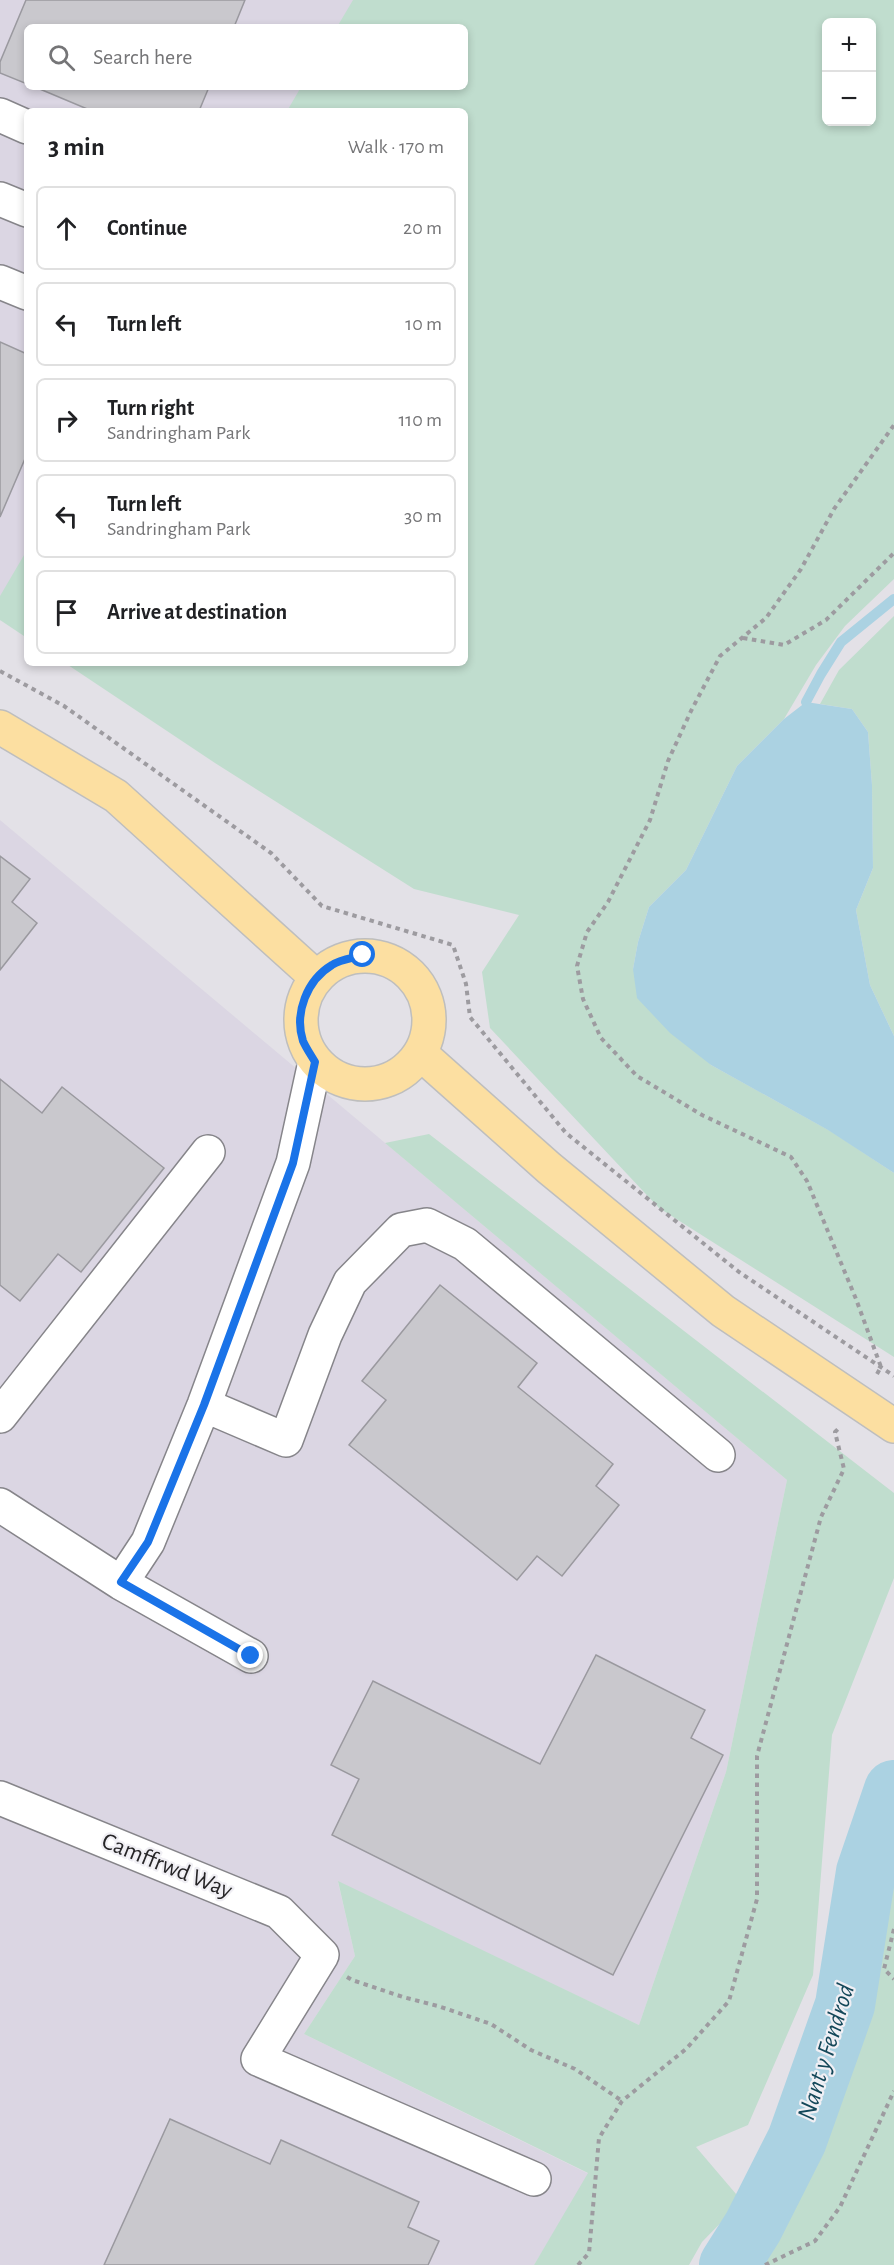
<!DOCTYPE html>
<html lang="en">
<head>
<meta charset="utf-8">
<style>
  :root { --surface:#fff; --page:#f6f6f6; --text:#202124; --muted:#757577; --line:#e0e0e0 }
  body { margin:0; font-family:"Alegreya Sans",sans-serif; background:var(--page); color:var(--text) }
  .controls { position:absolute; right:18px; top:18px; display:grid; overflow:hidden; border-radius:9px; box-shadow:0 3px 9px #0003 }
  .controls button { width:54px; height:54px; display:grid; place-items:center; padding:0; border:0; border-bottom:2px solid var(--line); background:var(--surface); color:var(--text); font:30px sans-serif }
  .stop { position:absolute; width:18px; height:18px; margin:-14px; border:4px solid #1a73e8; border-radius:50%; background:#fff }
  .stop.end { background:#1a73e8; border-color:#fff; box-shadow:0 2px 6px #0008 }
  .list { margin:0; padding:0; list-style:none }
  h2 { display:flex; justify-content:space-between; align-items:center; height:78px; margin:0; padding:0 24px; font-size:26px }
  h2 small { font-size:20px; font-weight:400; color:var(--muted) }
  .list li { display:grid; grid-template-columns:39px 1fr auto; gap:18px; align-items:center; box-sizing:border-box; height:84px; margin:0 12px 12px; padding:0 12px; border:2px solid var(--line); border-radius:9px }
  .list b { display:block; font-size:22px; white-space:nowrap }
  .list p { margin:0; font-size:20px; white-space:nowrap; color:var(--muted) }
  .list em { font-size:20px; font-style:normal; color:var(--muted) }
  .icon { flex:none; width:33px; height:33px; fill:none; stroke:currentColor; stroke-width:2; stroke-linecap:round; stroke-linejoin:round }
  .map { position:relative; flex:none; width:894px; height:2265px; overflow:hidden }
  .search { position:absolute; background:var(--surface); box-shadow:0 3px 9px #0003; left:24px; top:24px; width:444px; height:66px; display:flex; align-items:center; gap:15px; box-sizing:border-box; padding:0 21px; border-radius:9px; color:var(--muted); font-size:22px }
  .panel { position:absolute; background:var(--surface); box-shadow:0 3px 9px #0003; left:24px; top:108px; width:444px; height:558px; border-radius:9px }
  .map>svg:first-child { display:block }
</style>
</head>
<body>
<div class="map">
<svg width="894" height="2265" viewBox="0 0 894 2265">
  <rect width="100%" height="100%" fill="#e3e1e7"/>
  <path fill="#dbd6e3" d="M0,0H409L391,27H27V87H352L336,111H27V580L0,621Z
    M0,820L787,1480L726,1772L639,2025L338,1882L355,1956L304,2034L589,2174L534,2265H0Z"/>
  <path fill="#c0ddce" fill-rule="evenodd" d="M353,0H894V579L845,626L816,665L784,719L737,766L686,870L649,907L638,942L633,969L711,1065L832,1132L894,1173V1357L659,1208L490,1028L482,972L519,915L414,889L215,763L65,663H465V111H287L301,87H465V27H337ZM826,22H872V122H826Z
    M27,550V638L0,620V596Z
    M894,616V1036L870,985L856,910L873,868L872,785L868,732L852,709L820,704L839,670Z
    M429,1134L894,1493V1578L832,1735L813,1975L748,2125L696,2147L742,2201L702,2242L689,2265H534L588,2173L304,2034L355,1956L338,1881L639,2025L726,1772L787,1480L385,1143Z
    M894,1827V2265H737L781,2192L833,2074L869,1951L880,1865Z"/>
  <path fill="#abd2e2" d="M806,702L852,709L868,732L872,785L873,868L856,910L870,985L894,1036V1173L828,1130L711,1065L670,1033L637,998L633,969L638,942L649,907L686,870L737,766L784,719Z"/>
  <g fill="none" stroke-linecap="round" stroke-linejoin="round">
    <path stroke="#abd2e2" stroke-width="10" d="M806,702L821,674L841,642L894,599
      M876,1779L893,1792"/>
    <path stroke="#abd2e2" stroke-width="60" d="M729,2265L753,2227L797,2140L845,2005L866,1872L894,1790"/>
  </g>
  <path fill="#c9c8cd" stroke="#9a999f" stroke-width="1.5" d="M26,0H245L234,27H27V84L0,73V62Z
    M35,87H209L199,111H92Z
    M0,342L27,354V454L0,517Z
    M0,856L30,879L12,902L37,923L0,970Z
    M0,1079L42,1113L62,1087L164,1168L81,1272L58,1254L20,1301L0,1285Z
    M440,1285L537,1363L518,1387L613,1464L596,1486L619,1505L562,1576L537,1556L517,1580L349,1445L386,1400L362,1381Z
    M596,1655L705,1710L691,1738L723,1755L613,1975L332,1835L359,1779L331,1765L373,1681L540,1764Z
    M170,2119L270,2164L281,2140L419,2202L408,2227L439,2241L428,2265H104Z"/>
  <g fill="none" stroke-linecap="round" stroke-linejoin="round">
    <defs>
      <path id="minor" d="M0,115L27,127
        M0,199L27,210
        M0,282L27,293
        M204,1405L286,1440L325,1335L350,1282L401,1230L427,1225L465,1244L718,1455
        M0,1416L208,1152
        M0,1505L121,1583L251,1656
        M121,1583L148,1542L204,1405L293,1163L315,1062
        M0,1798L279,1912L322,1955L258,2059L534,2179"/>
      <path id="major" d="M0,727L116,796L316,977
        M301 1020a64 64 0 1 1 128 0a64 64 0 1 1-128 0Z
        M421,1054L549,1168L723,1311L894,1426"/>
    </defs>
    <use href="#minor" stroke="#86858a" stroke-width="36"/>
    <use href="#major" stroke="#bebebe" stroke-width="36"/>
    <path stroke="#9d9ba0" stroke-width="4" stroke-dasharray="4.5 4.5" stroke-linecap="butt" d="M743,638L784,645L826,620L894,553
      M0,671L64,706L271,853L322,906L453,945L466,984L470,1017L566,1133L739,1272L894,1376
      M877,1374L881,1367L856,1299L807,1181L791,1157L702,1115L637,1076L601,1038L583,999L577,966L587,932L608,902L650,820L668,761L691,711L720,656L766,618L801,569L834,509L894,425
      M894,1929L884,1969L894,1979
      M347,1977L352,1980L403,1997L438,2006L491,2024L531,2050L575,2069L622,2101
      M578,2265L589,2253L599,2138L622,2101L686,2049L729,2001L757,1899V1756L821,1517L844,1469L835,1432L838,1429
      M765,2265L815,2241L840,2207L894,2091"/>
    <use href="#minor" stroke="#fff" stroke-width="33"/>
    <use href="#major" stroke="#fcdfa1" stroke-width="33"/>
  </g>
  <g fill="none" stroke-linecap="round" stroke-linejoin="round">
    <path stroke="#1a73e8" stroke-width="8" d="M251,1656L121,1582L148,1542L204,1405L293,1163L315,1062C311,1055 306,1048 303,1041C294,1013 307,980 332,965C341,959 354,958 363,955"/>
  </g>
  <g text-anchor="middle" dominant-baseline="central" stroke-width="4.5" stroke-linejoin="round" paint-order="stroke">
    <g font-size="24" fill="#262527" stroke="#f0eff4">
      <text transform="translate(167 1866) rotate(22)">Camffrwd Way</text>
    </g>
    <g font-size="26" font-style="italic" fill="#134759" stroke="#f0eff4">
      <text transform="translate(826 2052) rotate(-73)">Nant y Fendrod</text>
    </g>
  </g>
</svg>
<div class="controls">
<button>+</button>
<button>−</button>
</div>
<div class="stop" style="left:363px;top:955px"></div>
<div class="stop end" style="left:251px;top:1656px"></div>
<div class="search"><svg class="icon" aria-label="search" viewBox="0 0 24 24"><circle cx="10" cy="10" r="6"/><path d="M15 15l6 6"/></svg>Search here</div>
<section class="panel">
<h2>3 min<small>Walk · 170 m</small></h2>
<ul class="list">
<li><svg class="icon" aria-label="ahead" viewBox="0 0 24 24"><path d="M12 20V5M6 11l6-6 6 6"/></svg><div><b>Continue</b></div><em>20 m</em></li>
<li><svg class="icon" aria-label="left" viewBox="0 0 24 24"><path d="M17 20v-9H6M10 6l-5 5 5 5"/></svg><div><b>Turn left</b></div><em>10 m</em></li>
<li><svg class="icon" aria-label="right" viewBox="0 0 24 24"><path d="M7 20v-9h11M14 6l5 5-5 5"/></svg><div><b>Turn right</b><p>Sandringham Park</p></div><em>110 m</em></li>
<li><svg class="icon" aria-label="left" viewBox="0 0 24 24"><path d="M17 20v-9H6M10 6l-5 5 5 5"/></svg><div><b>Turn left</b><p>Sandringham Park</p></div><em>30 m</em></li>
<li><svg class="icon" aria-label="arrive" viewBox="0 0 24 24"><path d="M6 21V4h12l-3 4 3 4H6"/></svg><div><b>Arrive at destination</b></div></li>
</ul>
</section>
</div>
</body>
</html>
